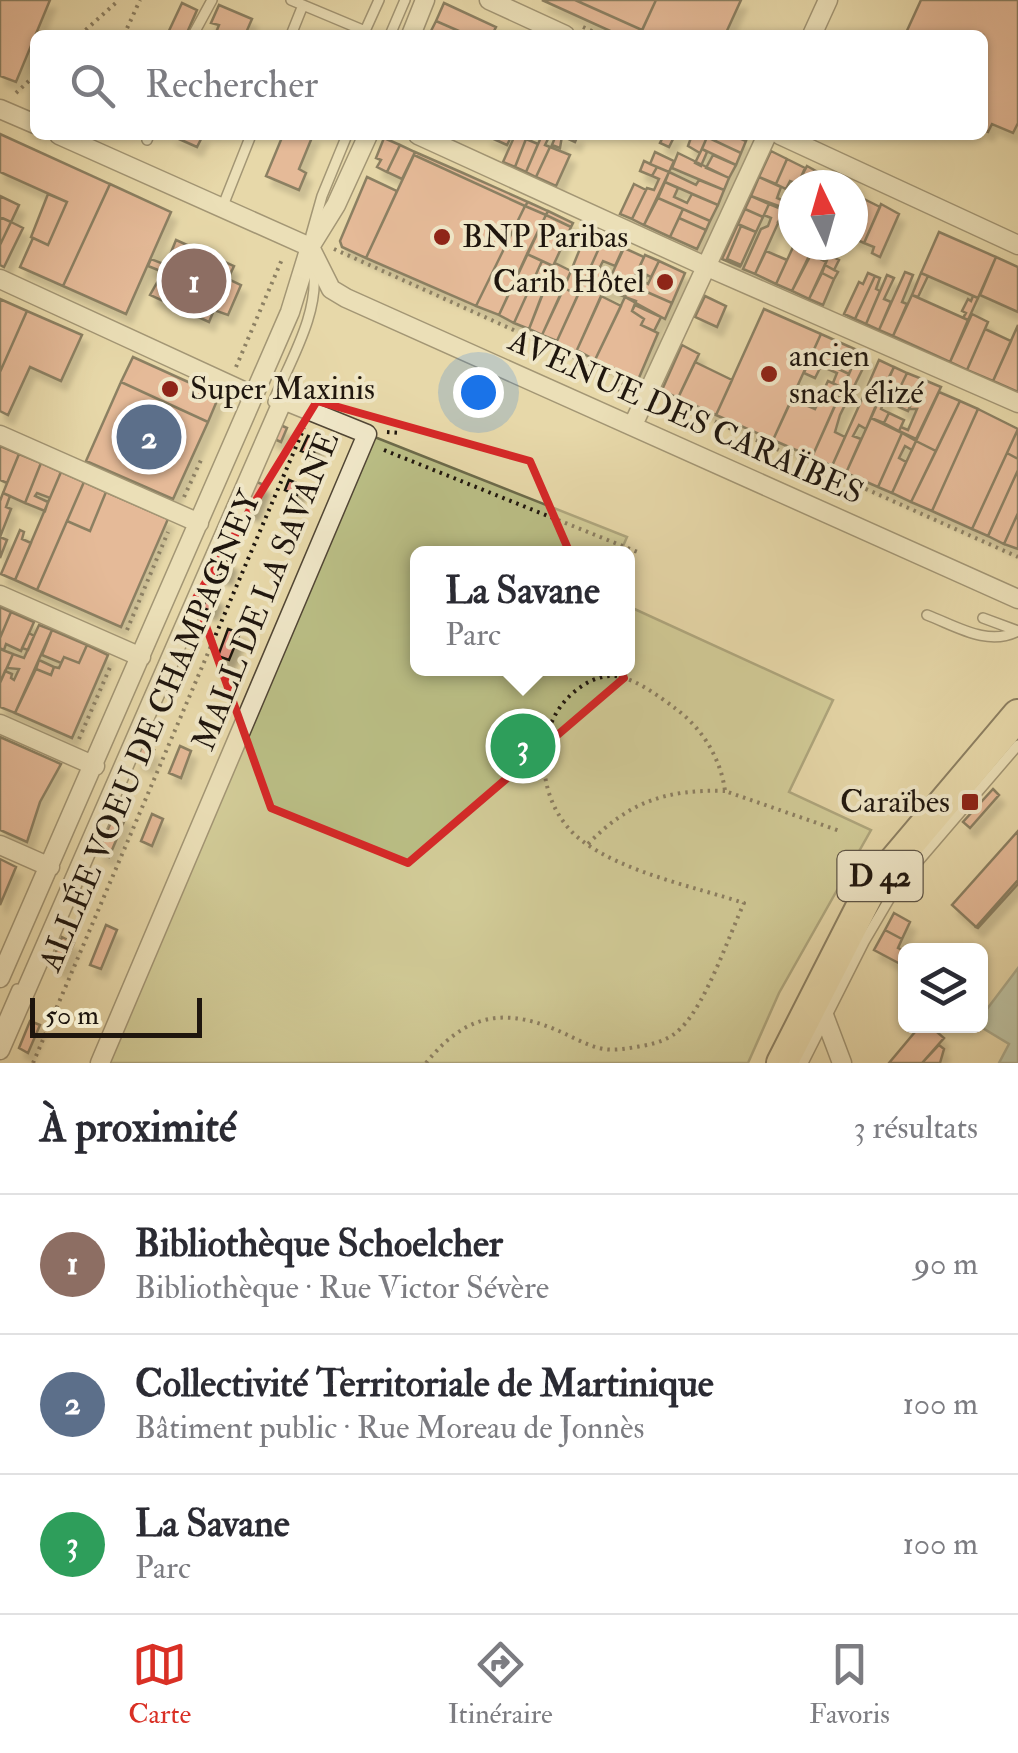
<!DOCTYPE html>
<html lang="fr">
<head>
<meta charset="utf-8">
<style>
  :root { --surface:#fff; --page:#f2f2f3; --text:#2b2b33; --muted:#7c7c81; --line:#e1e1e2; --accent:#d93025 }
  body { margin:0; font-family:"IM FELL Double Pica",serif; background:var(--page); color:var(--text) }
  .controls { position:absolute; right:30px; bottom:30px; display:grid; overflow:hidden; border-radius:15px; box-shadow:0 2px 8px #0004 }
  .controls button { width:90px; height:90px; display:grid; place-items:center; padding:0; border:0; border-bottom:2px solid var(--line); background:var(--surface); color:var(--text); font:50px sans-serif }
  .compass { position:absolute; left:778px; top:170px; width:90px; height:90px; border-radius:50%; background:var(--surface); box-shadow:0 2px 8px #0004; rotate:355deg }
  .scale { position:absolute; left:30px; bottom:25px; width:172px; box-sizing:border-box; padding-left:10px; border:5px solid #1f160e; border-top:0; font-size:28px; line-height:35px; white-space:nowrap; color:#1f160e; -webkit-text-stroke:8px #efe6c7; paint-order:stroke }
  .you { position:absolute; left:478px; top:392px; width:35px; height:35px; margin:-25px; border:8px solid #fff; border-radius:50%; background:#1a73e8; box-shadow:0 0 0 15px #1a73e833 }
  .badge { display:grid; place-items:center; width:65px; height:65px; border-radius:50%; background:var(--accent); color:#fff; font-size:32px; font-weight:700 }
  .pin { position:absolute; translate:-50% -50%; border:5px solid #fff; box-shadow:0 2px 10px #0006 }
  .popup { position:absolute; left:410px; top:546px; width:225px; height:130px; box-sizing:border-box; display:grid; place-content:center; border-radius:15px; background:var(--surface); filter:drop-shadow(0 2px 8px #0005); font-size:32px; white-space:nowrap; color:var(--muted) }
  .popup b { font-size:38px; color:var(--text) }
  .popup::after { content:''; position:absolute; left:50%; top:100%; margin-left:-20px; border:20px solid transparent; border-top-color:var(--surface) }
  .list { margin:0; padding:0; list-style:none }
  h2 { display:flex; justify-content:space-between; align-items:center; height:130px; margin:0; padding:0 40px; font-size:42px }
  h2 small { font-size:32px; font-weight:400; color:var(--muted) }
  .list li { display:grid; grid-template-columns:65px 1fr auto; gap:30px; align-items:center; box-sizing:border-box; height:140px; padding:0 40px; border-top:2px solid var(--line) }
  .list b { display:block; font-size:38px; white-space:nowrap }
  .list p { margin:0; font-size:32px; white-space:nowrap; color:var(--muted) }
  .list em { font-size:32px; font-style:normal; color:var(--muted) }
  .icon { flex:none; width:55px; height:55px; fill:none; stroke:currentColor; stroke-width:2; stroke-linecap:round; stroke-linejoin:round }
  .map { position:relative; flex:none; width:1018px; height:1063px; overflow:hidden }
  .search { position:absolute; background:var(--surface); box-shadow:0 2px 8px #0004; left:30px; right:30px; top:30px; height:110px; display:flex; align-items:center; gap:25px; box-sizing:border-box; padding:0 35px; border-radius:15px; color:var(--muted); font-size:38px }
  .sheet { height:550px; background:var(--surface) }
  nav { display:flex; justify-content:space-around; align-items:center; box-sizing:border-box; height:140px; border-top:2px solid var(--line); background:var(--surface); font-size:28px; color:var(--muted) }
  nav a { display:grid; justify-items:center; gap:5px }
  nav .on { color:var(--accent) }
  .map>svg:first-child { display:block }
</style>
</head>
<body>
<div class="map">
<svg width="1018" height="1063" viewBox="0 0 1018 1063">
  <defs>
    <filter id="shadow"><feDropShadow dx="5.5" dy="9" stdDeviation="2.5" flood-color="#0004"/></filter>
  </defs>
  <rect width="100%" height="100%" fill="#e7d8a9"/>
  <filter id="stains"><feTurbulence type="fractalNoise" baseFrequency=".002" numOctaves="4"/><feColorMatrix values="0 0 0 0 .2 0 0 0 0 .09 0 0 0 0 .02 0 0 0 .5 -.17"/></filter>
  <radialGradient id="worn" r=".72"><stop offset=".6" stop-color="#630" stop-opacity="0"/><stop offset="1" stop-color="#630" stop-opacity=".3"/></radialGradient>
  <path fill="#babe85" stroke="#6c6a4a" stroke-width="2.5" d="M367,434L627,537L620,553L418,554V668H628V606L833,700L789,792L871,830L779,993L748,1063H100Z"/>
  <path fill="#98b9ae" stroke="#68786e" stroke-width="2.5" d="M1018,968V1063H999L1009,1044L981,1027V1017Z"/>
  <path fill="#e39483" stroke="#1f160e" stroke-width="2.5" filter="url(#shadow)" d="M0,0H50L16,82L0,76Z
    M542,0H575L642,30L640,35H619Z
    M575,0H656L642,30Z
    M656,0H741L725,35H640Z
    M921,0H1018V123L1013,133L992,124L988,132L983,130V35H905Z
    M182,3L197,10L186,35H167Z
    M444,3L496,27L492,35H468L436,21Z
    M219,5L252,19L245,35H215L219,25L211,23Z
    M436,21L468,35H429Z
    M0,134L110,184L63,286L20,267L33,238L48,245L67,202L0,172Z
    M170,135H203L197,147Z
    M283,135H313L299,169L306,173L299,190L266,176Z
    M485,135H512L507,145Z
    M515,135L526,139L515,167L503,162Z
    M542,135H550L545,145L550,147L536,177L526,172Z
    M556,135H578L575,142L562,136L560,148L552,145Z
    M664,135H675L669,147L660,143Z
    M692,135H708L700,153L688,146Z
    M718,135H732L746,141L741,153L715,141Z
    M707,137L741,153L736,165L702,149Z
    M384,138L400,145L387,172L377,167L381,160L376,158Z
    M526,139L538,144L526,172L515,167Z
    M400,145L415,152L402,179L387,172Z
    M550,147L570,155L556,186L536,177Z
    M702,149L707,152L701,166L695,163Z
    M771,151L787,159L776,184L759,177Z
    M415,152L463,173L528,202L525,206L414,155Z
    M655,152L674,161L669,172L650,164Z
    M678,153L729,178L724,190L672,168Z
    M414,155L525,206L476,306L366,258Z
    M713,155L736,165L729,178L706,168Z
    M787,159L805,168L798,184L790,181L786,189L776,184Z
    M644,161L657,167L652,176L640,171Z
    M807,166L825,176L821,185H797Z
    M657,167L669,172L644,225L632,219L647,188L654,190L659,179L652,176Z
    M669,172L696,185L699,180L724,190L718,205L665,182Z
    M825,176L840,184V185H821Z
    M367,177L397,191L366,258L342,247L340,241Z
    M759,177L781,187L777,198L789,203L787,209L751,196Z
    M665,182L678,188L674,197L687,203L692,194L718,205L710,221L658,198Z
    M110,184L171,212L126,314L63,286Z
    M634,184L646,190L632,219L620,214Z
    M48,194L67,202L48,245L31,237Z
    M856,195L880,207L864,243L853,238V202Z
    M0,196L19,205L11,222L0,217Z
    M751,196L769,204L763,217L745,209Z
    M658,198L683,209L670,237L644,225Z
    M528,202L548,211L546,215L525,206Z
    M769,204L784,210L755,274L743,269L761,229L768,226L771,218L764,215Z
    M881,204L899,214L880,257L872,253L874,247L864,243Z
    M525,206L546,215L499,315L476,306Z
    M683,209L710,221L706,230L679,218Z
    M745,209L763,217L756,232L738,224Z
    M787,209L793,211V229L778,222Z
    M548,211L573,223L571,227L546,215Z
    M546,215L571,227L553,266L527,254Z
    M0,217L11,222L0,245Z
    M679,218L706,230L697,249L670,237Z
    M11,222L23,228L4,267L0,265V245Z
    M738,224L741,226L727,259L741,267L722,259Z
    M741,226L756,232L741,265L727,259Z
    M588,229L604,237L578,295L564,288Z
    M939,232L996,257L978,298L921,273Z
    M604,237L624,246L615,266L603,261L599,269L591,266Z
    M176,240L234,266L228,279L241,285L228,315L214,310L209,322L150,295L163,272L148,266L151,259L166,265Z
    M794,245H816L792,291L776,284Z
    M624,248L644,257L625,297L605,289Z
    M766,251L787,260L776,284L755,274Z
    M527,254L542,261L514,323L499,315Z
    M810,254L826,262L809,299L792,291Z
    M645,255L659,261L651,277L647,275L644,281L635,277Z
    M829,255L839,260L834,270L825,265Z
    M996,257L1018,267V312L980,295Z
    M542,261L553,266L529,329L514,323Z
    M659,261L685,273L672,303L631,285L635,277L648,284Z
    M555,263L571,271L542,335L529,329Z
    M825,265L838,272L834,279L822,273Z
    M591,266L611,275L576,352L556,343Z
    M905,272L913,275L902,302L907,304L893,336L879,330Z
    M822,273L834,279L823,305L809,299Z
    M868,273L875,276L855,319L844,314L859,282L863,284Z
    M921,273L928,276L918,297L912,295Z
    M887,275L894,278L884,299L891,302L879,330L866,324Z
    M875,276L880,278L876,289L880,291L866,324L855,319Z
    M631,285L672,303L665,319L625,297Z
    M564,288L578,295L557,341L542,335Z
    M912,295L968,320L950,362L893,336Z
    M601,296L621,306L595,360L577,350Z
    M705,296L726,306L717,327L695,317Z
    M973,296L978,298L968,320L963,318L966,313L962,311L968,299L971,301Z
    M625,297L636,301L632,311L644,319L641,325L658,333L638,380L595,360Z
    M0,299L27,311L0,372Z
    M635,305L661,317L654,331L641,325L644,319L632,311Z
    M764,309L821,334L773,440L716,415Z
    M27,311L82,335L61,381L30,367L8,415L0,411V372Z
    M972,314L988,322L967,370L950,362Z
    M1018,325V392L993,381Z
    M985,329L1011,341L993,381L967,370Z
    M821,334L859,351L849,374L811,356Z
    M682,345L699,354L678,398L662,390Z
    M859,351L869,356L840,415L835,432L845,437L832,466L812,457Z
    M811,356L849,374L843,388L833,383L837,373L821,366L815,378L804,373Z
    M133,357L219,396L208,422L121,382Z
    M879,360L894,367L882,391L868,385Z
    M695,362L732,380L716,415L678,398Z
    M894,367L907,373L895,398L887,395L881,409L889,413L884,423L871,418Z
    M907,373L922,379L908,411L899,407L901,402L895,398Z
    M922,379L941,387L916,439L899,431L901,427L908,430L917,409H909Z
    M828,381L843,388L812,457L773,440L792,399L815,409Z
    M121,382L208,422L173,499L86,461Z
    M796,390L808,395L803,404L792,399Z
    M939,392L960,401L936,451L916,441Z
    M863,397L877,403L866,429L859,425L853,436L861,439L846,473L832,466Z
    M960,401L978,409L932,511L911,502Z
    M978,409L1018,429L972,529L932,511Z
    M889,413L904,420L899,431L884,423Z
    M871,418L902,433L878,487L846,473Z
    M276,423L287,428L281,442L270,437Z
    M1018,429V459L1007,453Z
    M902,433L916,441L912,450L905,446L899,458L906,462L892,493L878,487Z
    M308,436L319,441L313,455L301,451Z
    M916,441L936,451L911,502L892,493Z
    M0,446L19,454L7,483L0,480Z
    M1007,453L1018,459V470L988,536L972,529Z
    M19,454L41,463L25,503L3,493Z
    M41,463L61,472L50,498L37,493L35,496L48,502L45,511L25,503Z
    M1018,470V513L1004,544L988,536Z
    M61,472L84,482L37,590L15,580Z
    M252,480L264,485L253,512L241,507Z
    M289,480L301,485L297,495L285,490Z
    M84,482L106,492L90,531L67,521Z
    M106,492L168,519L121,627L37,590L67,521L90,531Z
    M3,493L10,496L6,507L11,509L0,537L7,540L0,558V501Z
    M1018,513V549L1004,544Z
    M20,530L24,532L22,539L31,543L15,580L1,574Z
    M220,557L231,562L226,576L214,572Z
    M206,592L217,597L211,611L200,607Z
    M0,607L11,612L0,638Z
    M11,612L34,622L21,651L6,644L4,650L0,648V638Z
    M39,625L52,630L15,713L0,707V683L5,671L12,674L11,678L14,680L19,669L7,668L13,654L24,658Z
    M228,629L240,633L229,660L218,656Z
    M52,630L87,645L79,663L64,657L61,663L42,655Z
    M29,633L34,636L28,650L22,648Z
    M87,645L108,655L72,738L15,713L36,669L51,675L54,667L59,668L64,657L79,663Z
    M0,649L13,654L0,683Z
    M39,660L54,667L51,675L36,669Z
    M0,737L61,764L40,802L27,842L0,830Z
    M142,746L154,750L148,765L136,760Z
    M180,746L191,751L181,778L169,773Z
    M993,789L999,795L970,828L963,822Z
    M115,813L126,817L109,857L98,852Z
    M152,814L163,819L152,846L141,841Z
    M1018,831V880L976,927L952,905Z
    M0,859L16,867L0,905Z
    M1018,880V884L978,928L976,927Z
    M894,913L910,922L902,939L885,930Z
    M106,925L117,930L101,969L90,965Z
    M885,930L902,939L898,948L906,952V967L874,950Z
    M62,937L74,943L62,969L51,964Z
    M30,1021L40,1025L28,1053L19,1048Z
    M920,1026H930L944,1038L922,1063H889Z
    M939,1045L944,1049L940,1063H922Z"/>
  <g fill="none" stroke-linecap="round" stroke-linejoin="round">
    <defs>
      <path id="lane" d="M291,0L365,31L379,0
        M193,35L212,0
        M291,35L303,5
        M390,35L405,0
        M147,140L149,135
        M222,208L251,135
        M311,235L322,196L347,135
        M273,402C290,361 321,311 313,266
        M927,615C956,626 988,647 1018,631
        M983,618L1018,631
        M0,1028L17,989
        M803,1063L864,942L897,886L1018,745"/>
      <path id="street" d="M489,0L565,35
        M411,35L425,0
        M812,35L828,0
        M0,109L35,124
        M59,135L310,247
        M418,135L696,262L1018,403
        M780,135L1018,245
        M310,247L331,289L346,298L1018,599
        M0,279L254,396
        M633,425L767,135
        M0,435L199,523
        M0,595L141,657
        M0,724L95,766
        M0,845L50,867
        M0,978L290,312L310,247L336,205L368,135
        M816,994L842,1063
        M0,1050L283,400L367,434L100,1063"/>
      <path id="primary" d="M782,1063L870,890L1018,715"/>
    </defs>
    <use href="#lane" stroke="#514635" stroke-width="12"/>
    <use href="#street" stroke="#514635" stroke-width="21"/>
    <use href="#primary" stroke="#1f160e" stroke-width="34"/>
    <path stroke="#1f160e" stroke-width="4" stroke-dasharray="2.5 5" stroke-linecap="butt" d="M583,27L601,35
      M80,35L119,0
      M124,35L140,0
      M16,93L35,75
      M334,249L631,383
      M236,367L283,257
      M617,399L624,380
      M667,400L1018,557
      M387,432L401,433
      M384,450L640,553
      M184,497L201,460
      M127,630L168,532
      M79,739L111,665
      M588,844C629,802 666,789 725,791
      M33,1063L304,428
      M426,1063C462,1018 499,1006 554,1029C570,1035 586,1046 604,1049C616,1051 629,1048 642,1046C658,1043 671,1039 682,1027C706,1003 729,936 744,903C695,887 622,872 581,840C536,805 530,729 574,692C586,682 600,675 615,676C635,678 660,697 676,709C702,728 721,759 725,791L840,831"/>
    <use href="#lane" stroke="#efe6c7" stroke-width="9"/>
    <use href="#street" stroke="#efe6c7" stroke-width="18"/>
    <use href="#primary" stroke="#e7d8a9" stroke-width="30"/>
  </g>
  <path d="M0 0H1018V1063H0ZM317,401L530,461L624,678L408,863L271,808L196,598Z" fill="#e7d8a9" fill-opacity=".55" fill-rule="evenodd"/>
  <path fill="none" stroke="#d62828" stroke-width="8" stroke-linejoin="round" d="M317,401L530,461L624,678L408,863L271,808L196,598Z"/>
  <g fill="#8f2418" stroke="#efe6c7" stroke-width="4">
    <circle cx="442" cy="237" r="10"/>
    <circle cx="665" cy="282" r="10"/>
    <circle cx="769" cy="374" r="10"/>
    <circle cx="170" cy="389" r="10"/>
    <rect x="960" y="792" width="20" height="20" rx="5"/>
  </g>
  <g text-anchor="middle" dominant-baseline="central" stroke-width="8" stroke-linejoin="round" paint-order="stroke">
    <rect fill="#efe6c7" stroke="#5d5446" stroke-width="2.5" x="837.5" y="851" width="85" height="50" rx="8"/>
    <g font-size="30" font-weight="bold" fill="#1f160e">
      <text x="880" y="876">D 42</text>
    </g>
    <g font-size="32" fill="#1f160e" stroke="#efe6c7" text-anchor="start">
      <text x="462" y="237">BNP Paribas</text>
      <text x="645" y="282" text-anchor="end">Carib Hôtel</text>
      <text x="789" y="356">ancien<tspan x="789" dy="37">snack élizé</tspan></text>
      <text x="190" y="389">Super Maxinis</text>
      <text x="950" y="802" text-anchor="end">Caraïbes</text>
    </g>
    <g font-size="32" fill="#1f160e" stroke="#efe6c7">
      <text transform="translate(686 417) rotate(24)">AVENUE DES CARAÏBES</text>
      <text transform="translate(266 591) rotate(-68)">MALL DE LA SAVANE</text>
      <text transform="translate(150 731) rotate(-67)">ALLÉE VOEU DE CHAMPAGNEY</text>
    </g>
  </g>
  <rect width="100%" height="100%" filter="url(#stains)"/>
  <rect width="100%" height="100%" fill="url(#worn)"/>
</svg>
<div class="controls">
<button><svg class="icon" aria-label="layers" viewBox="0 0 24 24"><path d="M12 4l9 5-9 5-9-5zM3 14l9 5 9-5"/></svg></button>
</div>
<svg class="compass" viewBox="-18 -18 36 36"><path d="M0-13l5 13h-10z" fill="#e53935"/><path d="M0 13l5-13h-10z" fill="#7c7c81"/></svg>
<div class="scale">50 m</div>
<div class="you"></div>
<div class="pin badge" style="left:194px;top:281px;background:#8d6e63">1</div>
<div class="pin badge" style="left:149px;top:437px;background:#5c6f8a">2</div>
<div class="pin badge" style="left:523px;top:746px;background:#2e9e5b">3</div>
<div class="popup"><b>La Savane</b>Parc</div>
<div class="search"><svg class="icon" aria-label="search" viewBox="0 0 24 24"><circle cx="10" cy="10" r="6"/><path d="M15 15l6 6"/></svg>Rechercher</div>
</div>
<section class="sheet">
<h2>À proximité<small>3 résultats</small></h2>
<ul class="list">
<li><span class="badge" style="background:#8d6e63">1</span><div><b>Bibliothèque Schoelcher</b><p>Bibliothèque · Rue Victor Sévère</p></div><em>90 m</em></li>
<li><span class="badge" style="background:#5c6f8a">2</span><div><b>Collectivité Territoriale de Martinique</b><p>Bâtiment public · Rue Moreau de Jonnès</p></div><em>100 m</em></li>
<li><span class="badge" style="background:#2e9e5b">3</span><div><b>La Savane</b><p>Parc</p></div><em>100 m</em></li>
</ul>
</section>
<nav>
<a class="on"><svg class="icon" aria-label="map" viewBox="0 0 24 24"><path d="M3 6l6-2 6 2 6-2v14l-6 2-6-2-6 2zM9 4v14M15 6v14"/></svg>Carte</a>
<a><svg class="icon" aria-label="directions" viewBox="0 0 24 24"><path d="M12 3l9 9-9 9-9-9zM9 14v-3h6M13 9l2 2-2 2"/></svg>Itinéraire</a>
<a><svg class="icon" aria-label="saved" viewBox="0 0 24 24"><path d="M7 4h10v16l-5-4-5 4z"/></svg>Favoris</a>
</nav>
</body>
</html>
